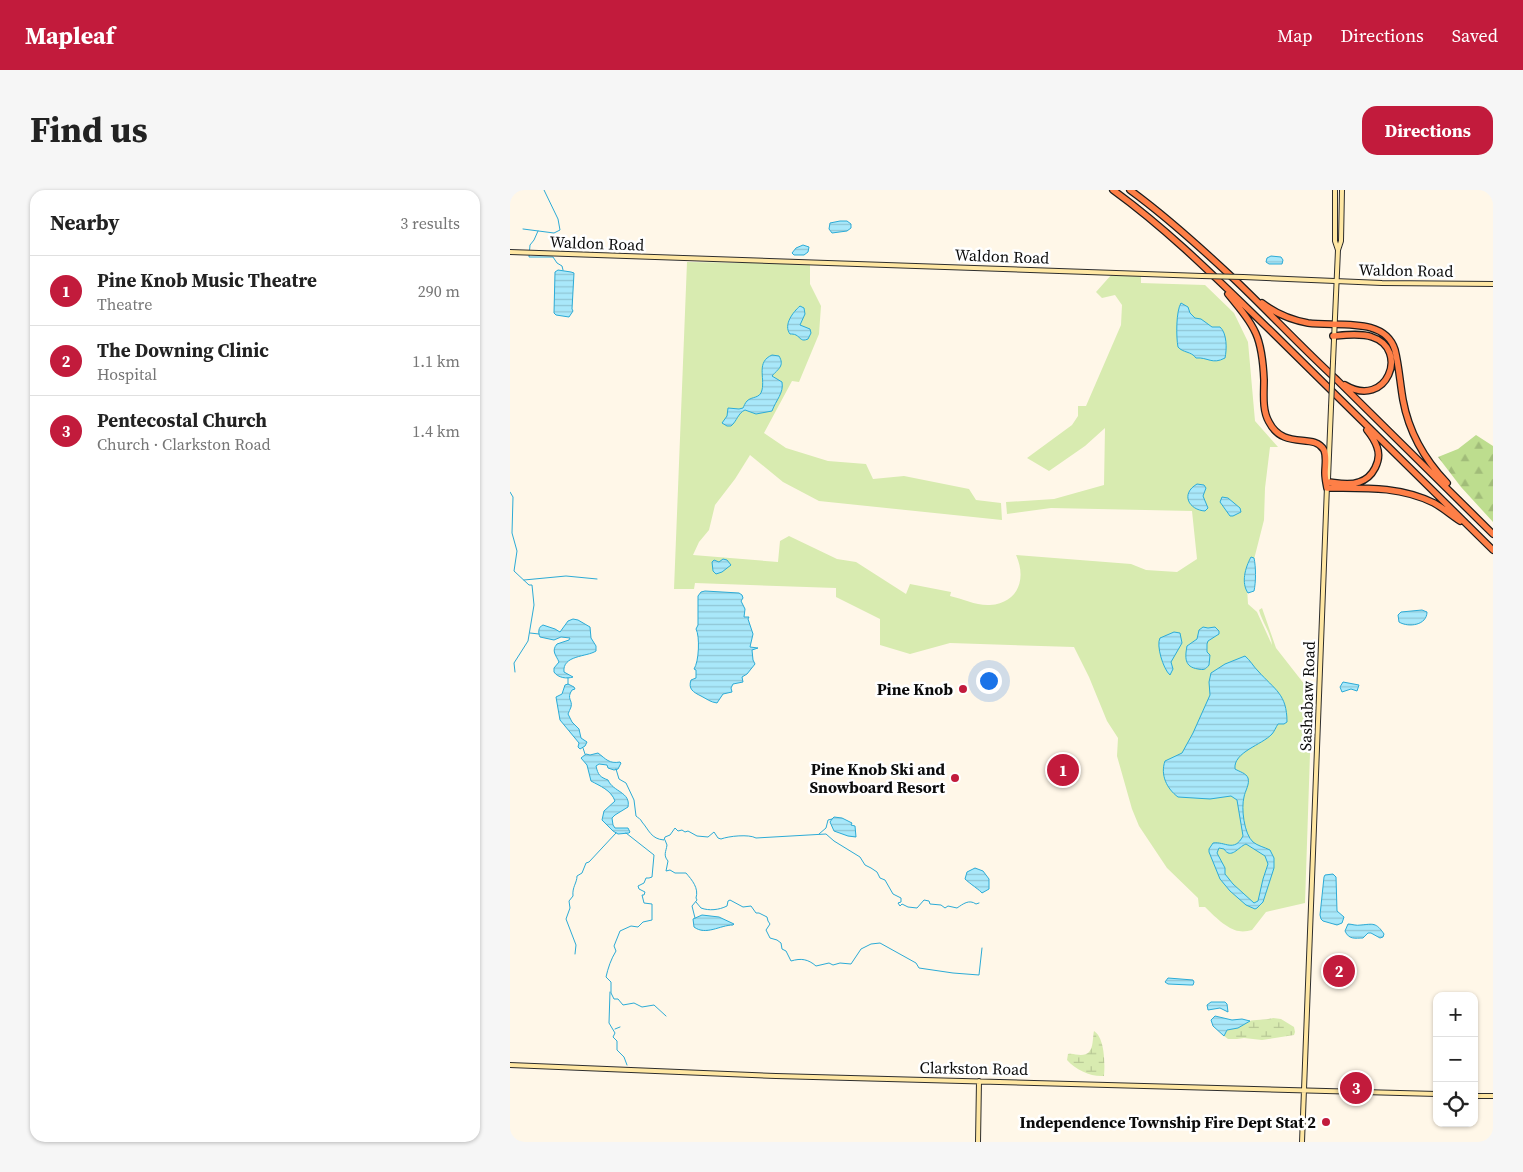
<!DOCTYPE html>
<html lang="en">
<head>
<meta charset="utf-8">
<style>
  :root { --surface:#fff; --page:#f6f6f6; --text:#222; --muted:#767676; --line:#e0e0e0; --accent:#c21b3c }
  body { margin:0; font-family:"Source Serif 4",serif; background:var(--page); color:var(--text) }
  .controls { position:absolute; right:15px; bottom:15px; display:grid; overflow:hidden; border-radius:10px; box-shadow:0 1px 4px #0004 }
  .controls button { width:45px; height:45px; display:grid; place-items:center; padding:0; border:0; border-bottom:1px solid var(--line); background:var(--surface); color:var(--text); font:25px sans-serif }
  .you { position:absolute; left:478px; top:490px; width:18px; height:18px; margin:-12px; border:4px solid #fff; border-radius:50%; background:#1a73e8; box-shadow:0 0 0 8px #1a73e833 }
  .badge { display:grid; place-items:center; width:32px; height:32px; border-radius:50%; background:var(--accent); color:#fff; font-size:16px; font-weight:700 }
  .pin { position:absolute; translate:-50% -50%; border:2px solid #fff; box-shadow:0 1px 5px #0006 }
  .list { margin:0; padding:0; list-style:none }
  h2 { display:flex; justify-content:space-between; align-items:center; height:65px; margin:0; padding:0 20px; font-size:21px }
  h2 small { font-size:16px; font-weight:400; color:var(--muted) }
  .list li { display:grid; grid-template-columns:32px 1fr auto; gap:15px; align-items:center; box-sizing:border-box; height:70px; padding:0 20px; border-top:1px solid var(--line) }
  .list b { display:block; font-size:19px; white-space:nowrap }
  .list p { margin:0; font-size:16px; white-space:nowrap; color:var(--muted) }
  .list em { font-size:16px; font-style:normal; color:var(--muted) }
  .icon { flex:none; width:28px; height:28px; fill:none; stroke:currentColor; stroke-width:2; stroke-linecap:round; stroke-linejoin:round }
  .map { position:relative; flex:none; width:983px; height:952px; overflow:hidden; border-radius:15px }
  header { display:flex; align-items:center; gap:30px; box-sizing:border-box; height:70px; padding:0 25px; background:var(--accent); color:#fff }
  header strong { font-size:24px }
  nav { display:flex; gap:28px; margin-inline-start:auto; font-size:18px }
  .intro { display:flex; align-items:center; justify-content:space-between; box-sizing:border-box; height:120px; padding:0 30px }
  h1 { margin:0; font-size:35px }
  .button { padding:12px 22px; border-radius:15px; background:var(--accent); color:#fff; font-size:18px; font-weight:700 }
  main { display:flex; gap:30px; padding:0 30px }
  aside { flex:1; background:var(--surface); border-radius:15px; box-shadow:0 1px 4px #0004 }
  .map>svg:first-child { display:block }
</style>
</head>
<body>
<header>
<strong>Mapleaf</strong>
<nav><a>Map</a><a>Directions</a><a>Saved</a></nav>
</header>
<div class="intro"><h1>Find us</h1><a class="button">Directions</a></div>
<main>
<aside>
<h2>Nearby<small>3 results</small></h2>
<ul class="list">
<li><span class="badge">1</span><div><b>Pine Knob Music Theatre</b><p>Theatre</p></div><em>290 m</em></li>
<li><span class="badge">2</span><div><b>The Downing Clinic</b><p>Hospital</p></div><em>1.1 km</em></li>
<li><span class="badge">3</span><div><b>Pentecostal Church</b><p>Church · Clarkston Road</p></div><em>1.4 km</em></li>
</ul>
</aside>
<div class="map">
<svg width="983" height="952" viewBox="0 0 983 952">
  <defs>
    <pattern id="forest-firs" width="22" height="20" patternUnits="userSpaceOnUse" patternTransform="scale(1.25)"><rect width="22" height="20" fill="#bddd8e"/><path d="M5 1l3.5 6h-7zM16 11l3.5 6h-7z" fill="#a1bc79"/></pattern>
    <pattern id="wetland-marsh" width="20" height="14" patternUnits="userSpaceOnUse" patternTransform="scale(1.25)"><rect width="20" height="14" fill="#d8ebb0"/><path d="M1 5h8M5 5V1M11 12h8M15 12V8" fill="none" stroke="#b8c896"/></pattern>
    <pattern id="water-rules" width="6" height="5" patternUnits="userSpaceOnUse" patternTransform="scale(1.25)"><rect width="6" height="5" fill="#a9e8fa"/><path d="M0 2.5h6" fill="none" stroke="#90c6d5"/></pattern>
  </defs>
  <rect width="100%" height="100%" fill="#fff7e8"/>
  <path fill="#d8ebb0" d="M177,72L300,74V94L311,116L309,144L289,192L282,191L254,243L276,258L318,271L356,274L363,289L394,286L459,299L466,310L491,313L492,330L309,311L273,292L240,265L225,289L205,315L199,340L189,352L183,365L268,372L270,351L279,346L327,369L346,372L396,404L400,394L441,402L440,406C453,409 467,416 480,415C508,413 517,389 506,365L621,374L636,380L667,382L687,369L682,321L541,318L497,324L496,312L544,309L594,295L595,238L575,256L539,281L517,268L562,235L568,226V216H576L611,135L612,115L605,105L592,108L586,102L602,84L631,85V93L695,95L724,123L738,152L745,231L768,257H760L755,298L754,330L737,397L738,414L747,422L762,455C761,443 752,432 749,420L752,418L766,458L802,504L795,713L756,722L742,740C738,741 733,742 729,741C718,740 703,725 695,717H689L688,708L657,678L629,636L622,619L607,566L608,548L597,531L579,487L564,457L440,453L400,464L370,455V429L326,407V398L185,393L184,399H164Z"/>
  <path fill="url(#forest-firs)" d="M966,245L983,256V332L951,297L928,267L948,259Z"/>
  <path fill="url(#wetland-marsh)" d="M763,828L771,829L784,837L785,842L784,845L752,850L734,848L727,849H718L714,846L717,840C728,838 731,836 740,831C743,830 758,830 763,828Z
    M584,841C595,848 595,874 594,886C581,887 566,880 557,870L558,864C563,863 566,865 571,865C585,865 582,849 584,841Z"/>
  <path fill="url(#water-rules)" stroke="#2cabd6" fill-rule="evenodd" d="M330,31H337L341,34V38L337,41L322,43L319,39L320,33Z
    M293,55L299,57L298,62L294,65H284L282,63L286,58Z
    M761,66L771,67L773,70L772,74H759L756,72L757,68Z
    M48,80L61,82L64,83L62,119L63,121L59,127L46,125L44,123L45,82Z
    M671,113L678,117L680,123L685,128L691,129L702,137H710C717,143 717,159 715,168C702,175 698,167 686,168C681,161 673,163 668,157C666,147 666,121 671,113Z
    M290,116L294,118L295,124L290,135L300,139L301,143L298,149C291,152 291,148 286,145C284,144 282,144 280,144C273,135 283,122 290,116Z
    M262,165L269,166C275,176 268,179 262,186L272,192C274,203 266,210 262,221L246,224L235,220C228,223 227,231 221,236H217L212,233L217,226L218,218L229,219L233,218C234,216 235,213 237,211C242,206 250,209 252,200C255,187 246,172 262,165Z
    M687,294L694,295L696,298L693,306L698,318L695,321C679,320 670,304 687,294Z
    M712,307L718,308L730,318L731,322L723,326H720L710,312Z
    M741,367L744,368C746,377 746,392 744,401L738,403C731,393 735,378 741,367Z
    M213,369L217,370L221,375L212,382L206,384L203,381L202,372L204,370L209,372Z
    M195,401L229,403L232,405L233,408L231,411L235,419L234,427H239L238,429L243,444L240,457L248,458L242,460L243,470L245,474L237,484L232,487L233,492L223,494L221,498L222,502L213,504L207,513C200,512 197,509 191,506C183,502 178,499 181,490L186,488V480L184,479C189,472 190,446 186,439L188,435V406L191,402Z
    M912,420L917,422C917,435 899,438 889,432L888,425L891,422Z
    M63,429L68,430L80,437L81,448L86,456V461C77,467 52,465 54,482L63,487C57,489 48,488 44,482V478L49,472C46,465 41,461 47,454L59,450L60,448L51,447L44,450L30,447C28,443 28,437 33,435L45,439L50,442L58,431Z
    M693,437L698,438L705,437L709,441V444L698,451L697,454V462L700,465L699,475C695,480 694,480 688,479C674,477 675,467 677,456L687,449L689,440Z
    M664,442L670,443L672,453L661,472L663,479L660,485C653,479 646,455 650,448Z
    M735,466C740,470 743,476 748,481C765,500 777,504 777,532L774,534H768C766,537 764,542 762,544C752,555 723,562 725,579C730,582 736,583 738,588C740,594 735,601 734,607C731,618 734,644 743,652C748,656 754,657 760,660L764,668V678L753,712L747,718L745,719L736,715L720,701L710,689L699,662V659L703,653C715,651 724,663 733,646L727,610L721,606L700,609L668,607C657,599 650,585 655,571L672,563L683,543L700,505L699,492L701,483L715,474ZM736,654L755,666L758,674L753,689L748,711L744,713L723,694L715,684V678L707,663L709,658L714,659C721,670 728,657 736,654Z
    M833,492L849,495L847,501L841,499L832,502L830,497Z
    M58,494L64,497L65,499L62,500C56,509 63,510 61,517C60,519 59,522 58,524L62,532L69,539L71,548L77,552L75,556L70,559L68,557L69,553L50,530L46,507L52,504L55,495Z
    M88,563C96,569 99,574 110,572L111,573L108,579L104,580L98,578L97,575L89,574L86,576C88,585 90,587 98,590C103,602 121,602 118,617L105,625L102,628L103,635L105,638H118L120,642L119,643L108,644L103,641L92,630L94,621L105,611C101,600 90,596 81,591L77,575L71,568L76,564L80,565Z
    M324,627L332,628L342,633L341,635L345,636L346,647L338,646L324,641L320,632L322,629Z
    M465,678L473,681L479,689V699L472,703C471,701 459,693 455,689L457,682Z
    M823,684L826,687L827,721L834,727L832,733L827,735L813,731L811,729L810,725L814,687L815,685Z
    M192,725L209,727L224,734L223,735C210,735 196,746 184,737L183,729Z
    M838,734C842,734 846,736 851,735C863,734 866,732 874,744L873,747L870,748L861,743H858L853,748C845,748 839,750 835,741Z
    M658,788L683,790L684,792L683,795H680L658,794L655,792Z
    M701,812H715L717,814L718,822L710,818L698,820L697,815Z
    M705,826L722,830L732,829L740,831L728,838L717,840L714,846L703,836L701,830Z"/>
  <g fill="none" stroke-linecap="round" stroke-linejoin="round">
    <path stroke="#2cabd6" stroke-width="1" d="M13,39L44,43L50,40L48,29L34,0
      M28,41L24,50L20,55L19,67H43L47,73L52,76L53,80
      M0,302L3,307L2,343L7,361L4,381L19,395H22L24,415L18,451L4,473L5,482
      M14,390L56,386L87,389
      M20,443L29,444
      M58,494V488
      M73,558L75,564
      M106,579L109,589L116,593L124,610L126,626C128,628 131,629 132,632C139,640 141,649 154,650L155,647L160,645L165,638L168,641L172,640L175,642L178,641L187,646L198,647L204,642L208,648L211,649C219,646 239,644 246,648L316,644L324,651L350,667L355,675L361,678L367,682L370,688L375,690L383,704L391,708V712L388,713L390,716L392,714L398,717L407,718L414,710L419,711L420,714L431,715L435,718L438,716L447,718C453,714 459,709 466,714L469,713
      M116,643L144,665L142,687L139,688H136L134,693L128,696L129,699L135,702L134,705H132L134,713L142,714V730L133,732L128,737L121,736L110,741L104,756L106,761C101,769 98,778 96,787L101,792V803L104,809H108L113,815L124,813L132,817L144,815L156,826
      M309,644L316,638L318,630L322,629
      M155,650L157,655C156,662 153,665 158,671L156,681L160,680L165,683H176C182,690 189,698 186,708L187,710L182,716L185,728
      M186,712L191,718C199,721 209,720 217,716L218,711L220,710L233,717L241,716L246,723H249L257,727L258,731L260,734L256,740L260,748L267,750L271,753L272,759L276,761L281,771C291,768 298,769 306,776L319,773L323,775L330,773L341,774L351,759L361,754L370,753L406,773L409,778L443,783L469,785L472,758
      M65,764L66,755L56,729L60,718L59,711L63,706C62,697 67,693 67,686L72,683L76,673L79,672L106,643
      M100,802L99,833L105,843L103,847L107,851V860L114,867L117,875
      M105,839L110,837"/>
    <defs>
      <path id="secondary" d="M825,0V51L828,60
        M0,62L692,86
        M733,87L872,93L983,94
        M823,172L828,60L831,51L832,0
        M818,289L821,217
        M0,875L266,886L927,904
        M964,906H983
        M468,952L469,891
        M792,952L817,296"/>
      <path id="highway" d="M603,0C661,42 712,94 764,144L983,360
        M620,0C657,27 690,57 723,88C758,121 791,157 827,190L983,344
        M718,104C746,138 752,146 754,190C754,204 752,220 759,232C774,261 804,242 814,260C817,267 815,275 815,283C815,288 816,293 817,298C854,298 890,296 924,313C933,318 941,325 950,331
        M752,113C765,123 781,130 798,133C826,137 875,126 885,160C889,176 890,193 893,210C899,243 914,269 937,293
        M823,146C835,145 851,143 862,147C900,159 877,220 835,195
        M818,292C828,293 839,296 849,292C863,288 872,270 867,257C865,251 861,245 857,240"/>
    </defs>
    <use href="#secondary" stroke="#2d2d2d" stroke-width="6"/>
    <use href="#highway" stroke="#1c1c1c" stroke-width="8"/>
    <use href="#secondary" stroke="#ffe7a3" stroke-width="4"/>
    <use href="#highway" stroke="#fe7f47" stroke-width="5.5"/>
    <defs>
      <path id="secondary-bridge" d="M692,86L733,87
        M821,217L823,172"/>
    </defs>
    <use href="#secondary-bridge" stroke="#2d2d2d" stroke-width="6" stroke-linecap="butt"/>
    <use href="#secondary-bridge" stroke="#ffe7a3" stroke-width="4"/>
  </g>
  <g fill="#c21b3c" stroke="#fff" stroke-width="2">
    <circle cx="453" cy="499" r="5"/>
    <circle cx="445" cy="588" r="5"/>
    <circle cx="816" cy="932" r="5"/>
  </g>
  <g text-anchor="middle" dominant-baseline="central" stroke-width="5" stroke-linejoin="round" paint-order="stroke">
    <g font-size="16" fill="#0b0b0b" stroke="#fff">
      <text transform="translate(87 53) rotate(2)">Waldon Road</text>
      <text transform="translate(492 66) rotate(2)">Waldon Road</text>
      <text transform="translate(896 80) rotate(1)">Waldon Road</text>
      <text transform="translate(797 506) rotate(-88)">Sashabaw Road</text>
      <text transform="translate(464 878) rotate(1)">Clarkston Road</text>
    </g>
    <g font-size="16" font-weight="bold" fill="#0b0b0b" stroke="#fff" text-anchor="end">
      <text x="443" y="499">Pine Knob</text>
      <text x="435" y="579">Pine Knob Ski and<tspan x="435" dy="18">Snowboard Resort</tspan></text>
      <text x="806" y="932">Independence Township Fire Dept Stat 2</text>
    </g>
  </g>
</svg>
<div class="controls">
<button>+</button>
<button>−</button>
<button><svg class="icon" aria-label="locate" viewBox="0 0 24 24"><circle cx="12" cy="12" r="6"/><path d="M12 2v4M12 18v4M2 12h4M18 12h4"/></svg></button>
</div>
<div class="you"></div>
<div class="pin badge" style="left:553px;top:580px">1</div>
<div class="pin badge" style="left:829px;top:781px">2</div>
<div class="pin badge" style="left:846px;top:898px">3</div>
</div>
</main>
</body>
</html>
